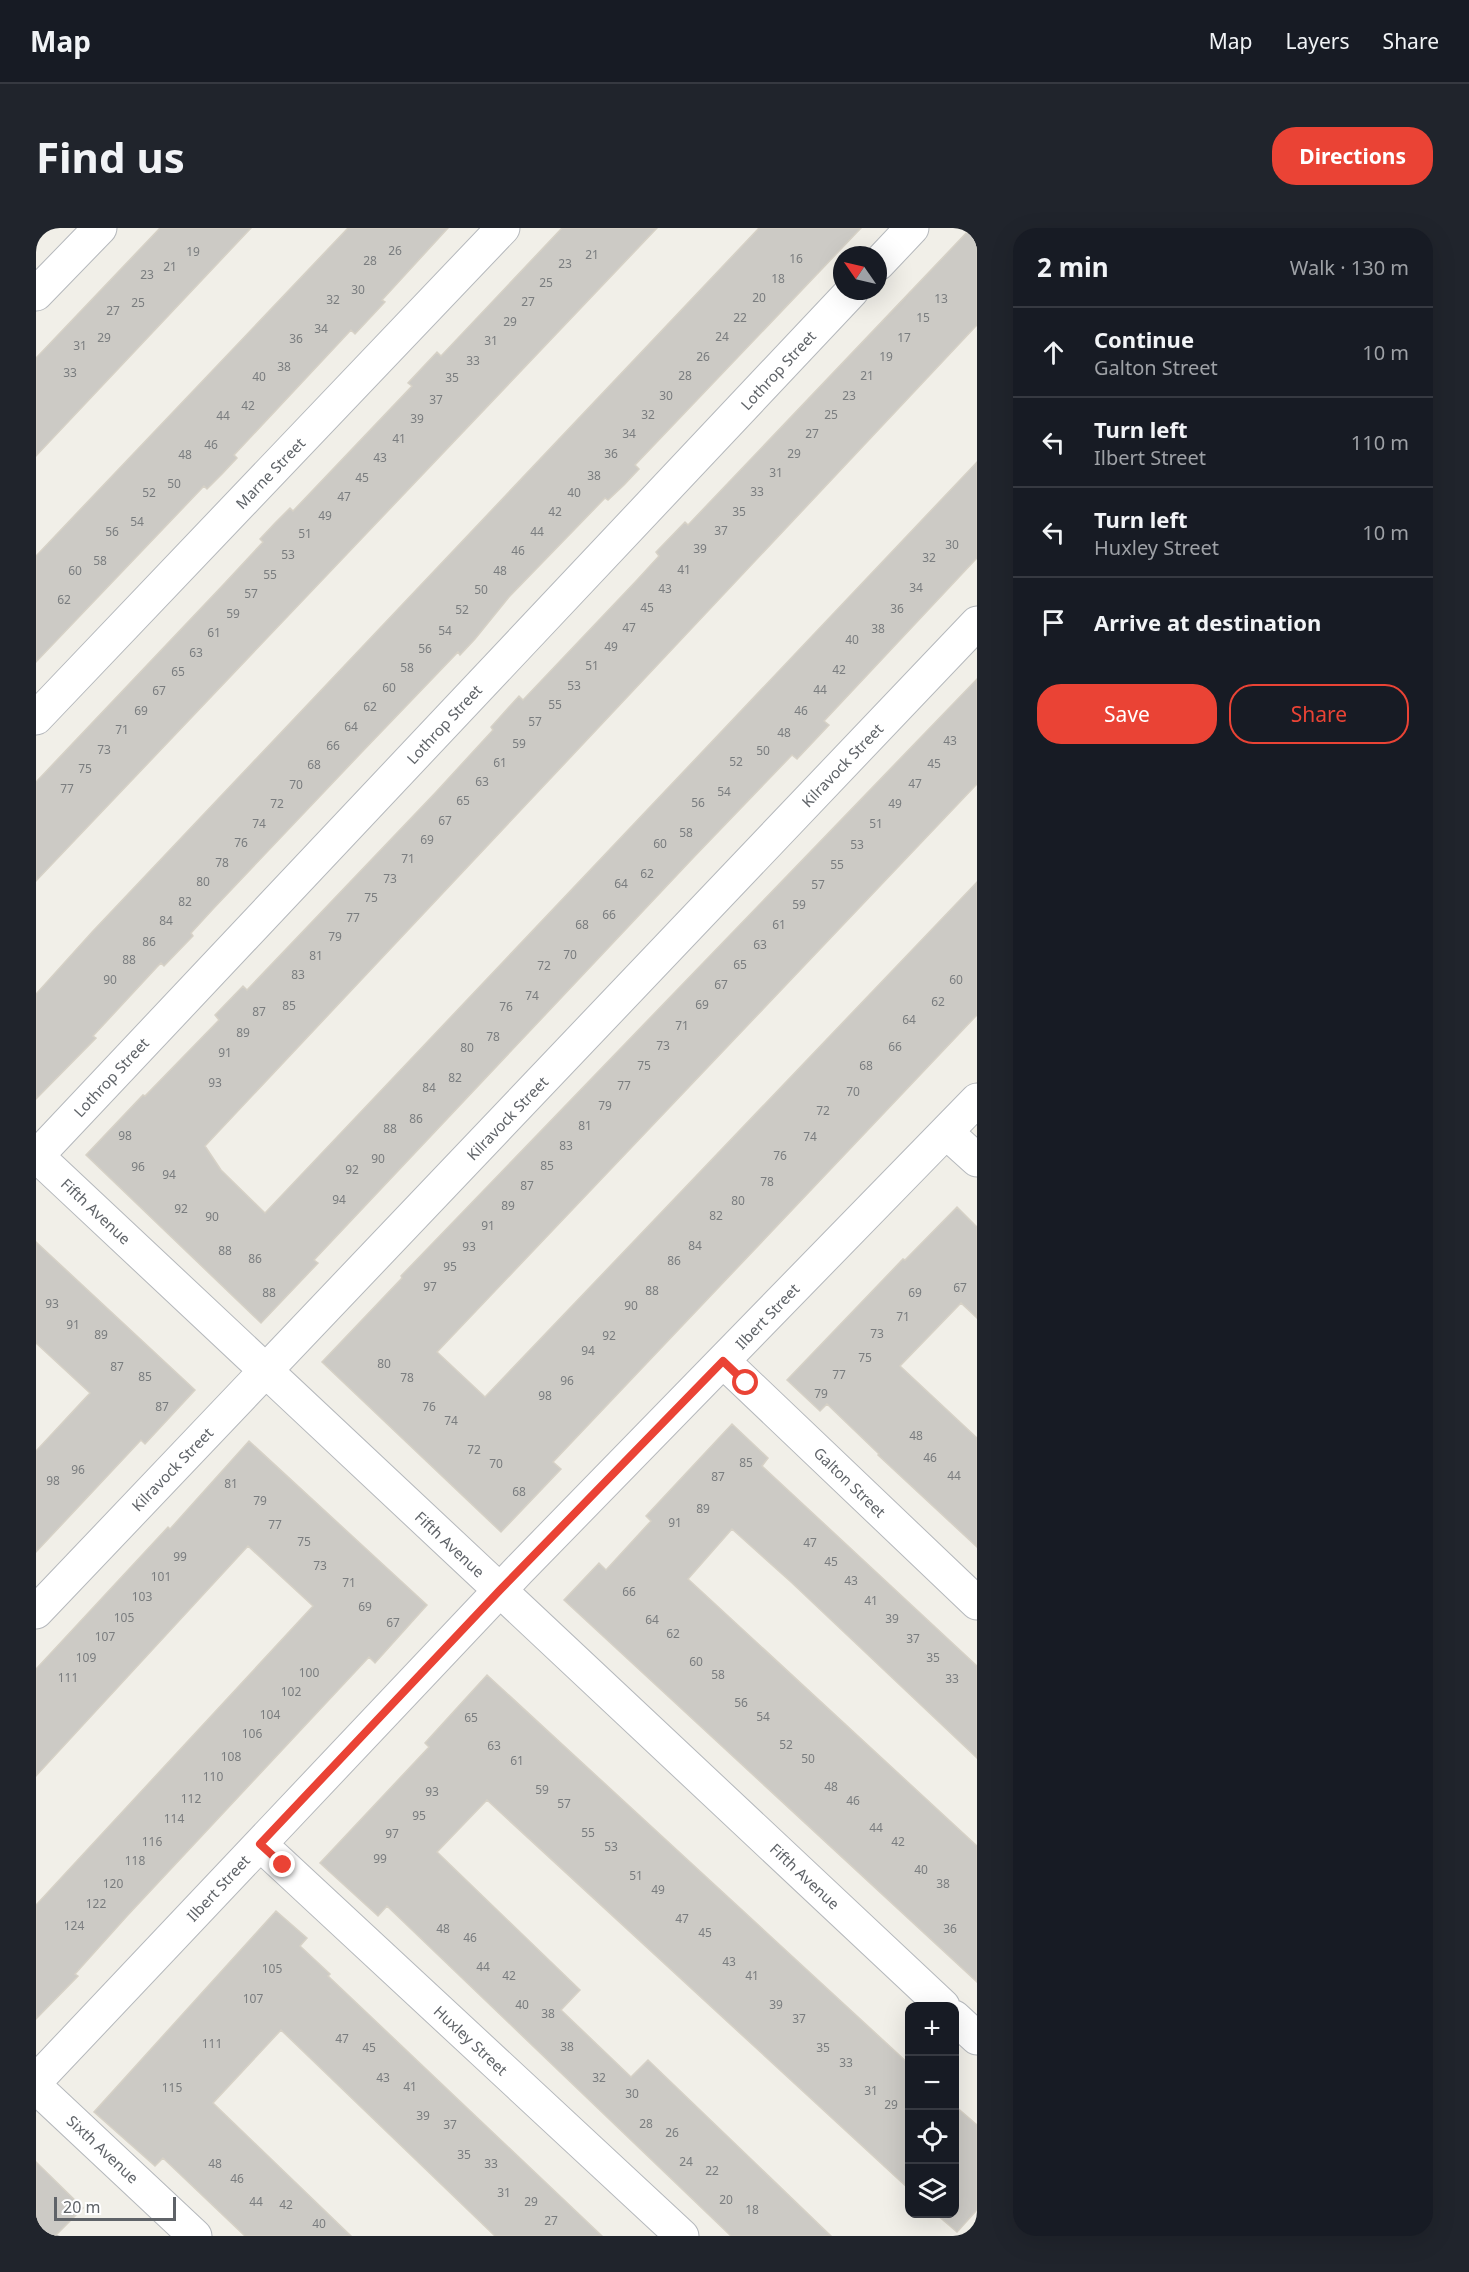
<!DOCTYPE html>
<html lang="en">
<head>
<meta charset="utf-8">
<style>
  :root { --surface:#171b24; --page:#20242c; --text:#f1f3f6; --muted:#9ea1a6; --line:#363941; --accent:#ea4335 }
  body { margin:0; font-family:"Noto Sans",sans-serif; background:var(--page); color:var(--text) }
  .controls { position:absolute; right:18px; bottom:18px; display:grid; overflow:hidden; border-radius:12px; box-shadow:0 6px 24px #0002 }
  .controls button { width:54px; height:54px; display:grid; place-items:center; padding:0; border:0; border-bottom:2px solid var(--line); background:var(--surface); color:var(--text); font:30px sans-serif }
  .compass { position:absolute; left:797px; top:18px; width:54px; height:54px; border-radius:50%; background:var(--surface); box-shadow:0 6px 24px #0002; rotate:304deg }
  .scale { position:absolute; left:18px; bottom:15px; width:122px; box-sizing:border-box; padding-left:6px; border:3px solid #5f6368; border-top:0; font-size:16px; line-height:21px; white-space:nowrap; color:#5f6368; -webkit-text-stroke:4px #fff; paint-order:stroke }
  .stop { position:absolute; width:18px; height:18px; margin:-14px; border:4px solid #ea4335; border-radius:50%; background:#fff }
  .stop.end { background:#ea4335; border-color:#fff; box-shadow:0 2px 6px #0008 }
  .list { margin:0; padding:0; list-style:none }
  h2 { display:flex; justify-content:space-between; align-items:center; height:78px; margin:0; padding:0 24px; font-size:26px }
  h2 small { font-size:20px; font-weight:400; color:var(--muted) }
  .list li { display:grid; grid-template-columns:39px 1fr auto; gap:18px; align-items:center; box-sizing:border-box; height:90px; padding:0 24px; border-top:2px solid var(--line) }
  .list b { display:block; font-size:22px; white-space:nowrap }
  .list p { margin:0; font-size:20px; white-space:nowrap; color:var(--muted) }
  .list em { font-size:20px; font-style:normal; color:var(--muted) }
  .actions { display:flex; gap:12px; padding:18px 24px }
  .actions a { flex:1; padding:14px 0; border:2px solid var(--accent); border-radius:24px; text-align:center; font-size:21px; color:var(--accent) }
  .actions .main { background:var(--accent); color:#fff }
  .icon { flex:none; width:33px; height:33px; fill:none; stroke:currentColor; stroke-width:2; stroke-linecap:round; stroke-linejoin:round }
  .map { position:relative; flex:none; width:941px; height:2008px; overflow:hidden; border-radius:24px }
  header { display:flex; align-items:center; gap:36px; box-sizing:border-box; height:84px; padding:0 30px; background:var(--surface); border-bottom:2px solid var(--line) }
  header strong { font-size:28px }
  nav { display:flex; gap:33px; margin-inline-start:auto; font-size:21px }
  .intro { display:flex; align-items:center; justify-content:space-between; box-sizing:border-box; height:144px; padding:0 36px }
  h1 { margin:0; font-size:42px }
  .button { padding:15px 27px; border-radius:24px; background:var(--accent); color:#fff; font-size:21px; font-weight:700 }
  main { display:flex; gap:36px; padding:0 36px }
  aside { flex:1; background:var(--surface); border-radius:24px; box-shadow:0 6px 24px #0002 }
  .map>svg:first-child { display:block }
</style>
</head>
<body>
<header>
<strong>Map</strong>
<nav><a>Map</a><a>Layers</a><a>Share</a></nav>
</header>
<div class="intro"><h1>Find us</h1><a class="button">Directions</a></div>
<main>
<div class="map">
<svg width="941" height="2008" viewBox="0 0 941 2008">
  <rect width="100%" height="100%" fill="#f1efe8"/>
  <path fill="#cccac5" stroke="#d6d1c6" stroke-width="1.5" d="M124,0H215L0,228V130Z
    M312,0H412L346,72L349,74L319,106L315,102L198,227L201,230L186,246L171,261L168,258L0,434V328Z
    M526,0H621L0,653V554L187,357L227,314L224,311L239,295L254,280L257,283L376,158L372,155L401,124L405,128Z
    M723,0H825L599,237L603,241L588,257L572,272L569,270L473,369L439,411L424,427L422,424L325,525L177,681L155,705L157,708L128,738L125,735L121,739L57,808L60,810L0,871V766L57,703Z
    M935,0H941V97L169,918L185,942L229,985L941,234V330L788,493L793,497L778,513L761,531L756,527L657,630L278,1032L282,1035L225,1095L50,927L107,867L109,868L183,792L179,787L207,758L211,762L400,564L457,502L455,499L483,468L487,472L601,352L623,328L620,324L649,294L652,297Z
    M941,451V556L401,1124L449,1169L941,654V787L517,1234L525,1241L465,1304L286,1134L366,1050L365,1048Z
    M921,979L941,999V1090L925,1075L864,1138L941,1210V1319L842,1227L843,1226L791,1176L784,1183L751,1152L867,1031L869,1032Z
    M0,1014L159,1162L109,1216L105,1212L0,1324V1223L54,1165L0,1115Z
    M696,1196L732,1230L726,1238L941,1438V1530L755,1354L696,1301L652,1351L941,1618V1754L528,1372L563,1335L570,1342L615,1293L610,1288Z
    M213,1213L391,1377L339,1435L333,1429L91,1688L39,1746L42,1748L0,1791V1677L277,1378L212,1318L0,1548V1441L132,1299L134,1301Z
    M451,1447L873,1836V1961L451,1572L401,1624L544,1762L525,1782L595,1849L612,1832L795,2008H695L351,1678L342,1688L284,1635L393,1519L389,1515Z
    M240,1683L271,1710L264,1718L294,1746L292,1748L566,2008H459L245,1802L177,1875L315,2008H209L127,1930L119,1938L58,1884Z
    M918,1877L941,1897V1982L921,2004L900,1986H918Z
    M0,1934L47,1980L19,2008H0Z"/>
  <g fill="none" stroke-linecap="round" stroke-linejoin="round">
    <defs>
      <path id="minor" d="M842,36L876,0
        M0,66L64,0
        M0,490L467,0
        M910,904L941,932
        M0,927L907,1778
        M0,929L816,63
        M687,1133L941,1375
        M0,1384L941,395
        M224,1616L646,2008
        M918,1789L941,1810
        M0,1853L483,1342L941,872
        M0,1859L159,2008"/>
    </defs>
    <use href="#minor" stroke="#b5b8bc" stroke-width="35"/>
    <use href="#minor" stroke="#fff" stroke-width="33"/>
  </g>
  <g fill="none" stroke-linecap="round" stroke-linejoin="round">
    <path stroke="#ea4335" stroke-width="8" d="M247,1637L224,1616L464,1362L687,1133L710,1155"/>
  </g>
  <g text-anchor="middle" dominant-baseline="central" stroke-width="4.5" stroke-linejoin="round" paint-order="stroke">
    <g font-size="12" fill="#7a7d7f">
      <text x="359" y="22">26</text>
      <text x="157" y="23">19</text>
      <text x="556" y="26">21</text>
      <text x="760" y="30">16</text>
      <text x="334" y="32">28</text>
      <text x="529" y="35">23</text>
      <text x="134" y="38">21</text>
      <text x="111" y="46">23</text>
      <text x="742" y="50">18</text>
      <text x="510" y="54">25</text>
      <text x="322" y="61">30</text>
      <text x="723" y="69">20</text>
      <text x="905" y="70">13</text>
      <text x="297" y="71">32</text>
      <text x="492" y="73">27</text>
      <text x="102" y="74">25</text>
      <text x="77" y="82">27</text>
      <text x="704" y="89">22</text>
      <text x="887" y="89">15</text>
      <text x="474" y="93">29</text>
      <text x="285" y="100">34</text>
      <text x="686" y="108">24</text>
      <text x="68" y="109">29</text>
      <text x="868" y="109">17</text>
      <text x="260" y="110">36</text>
      <text x="455" y="112">31</text>
      <text x="44" y="117">31</text>
      <text x="667" y="128">26</text>
      <text x="850" y="128">19</text>
      <text x="437" y="132">33</text>
      <text x="248" y="138">38</text>
      <text x="34" y="144">33</text>
      <text x="649" y="147">28</text>
      <text x="831" y="147">21</text>
      <text x="223" y="148">40</text>
      <text x="416" y="149">35</text>
      <text x="630" y="167">30</text>
      <text x="813" y="167">23</text>
      <text x="400" y="171">37</text>
      <text x="212" y="177">42</text>
      <text x="612" y="186">32</text>
      <text x="795" y="186">25</text>
      <text x="187" y="187">44</text>
      <text x="381" y="190">39</text>
      <text x="593" y="205">34</text>
      <text x="776" y="205">27</text>
      <text x="363" y="210">41</text>
      <text x="175" y="216">46</text>
      <text x="575" y="225">36</text>
      <text x="758" y="225">29</text>
      <text x="149" y="226">48</text>
      <text x="344" y="229">43</text>
      <text x="740" y="244">31</text>
      <text x="558" y="247">38</text>
      <text x="326" y="249">45</text>
      <text x="138" y="255">50</text>
      <text x="721" y="263">33</text>
      <text x="113" y="264">52</text>
      <text x="538" y="264">40</text>
      <text x="308" y="268">47</text>
      <text x="519" y="283">42</text>
      <text x="703" y="283">35</text>
      <text x="289" y="287">49</text>
      <text x="101" y="293">54</text>
      <text x="685" y="302">37</text>
      <text x="76" y="303">56</text>
      <text x="501" y="303">44</text>
      <text x="269" y="305">51</text>
      <text x="916" y="316">30</text>
      <text x="664" y="320">39</text>
      <text x="482" y="322">46</text>
      <text x="252" y="326">53</text>
      <text x="893" y="329">32</text>
      <text x="64" y="332">58</text>
      <text x="648" y="341">41</text>
      <text x="39" y="342">60</text>
      <text x="464" y="342">48</text>
      <text x="234" y="346">55</text>
      <text x="880" y="359">34</text>
      <text x="629" y="360">43</text>
      <text x="445" y="361">50</text>
      <text x="215" y="365">57</text>
      <text x="28" y="371">62</text>
      <text x="611" y="379">45</text>
      <text x="861" y="380">36</text>
      <text x="426" y="381">52</text>
      <text x="197" y="385">59</text>
      <text x="593" y="399">47</text>
      <text x="842" y="400">38</text>
      <text x="409" y="402">54</text>
      <text x="178" y="404">61</text>
      <text x="816" y="411">40</text>
      <text x="575" y="418">49</text>
      <text x="389" y="420">56</text>
      <text x="160" y="424">63</text>
      <text x="556" y="437">51</text>
      <text x="371" y="439">58</text>
      <text x="803" y="441">42</text>
      <text x="142" y="443">65</text>
      <text x="538" y="457">53</text>
      <text x="353" y="459">60</text>
      <text x="784" y="461">44</text>
      <text x="123" y="462">67</text>
      <text x="519" y="476">55</text>
      <text x="334" y="478">62</text>
      <text x="105" y="482">69</text>
      <text x="765" y="482">46</text>
      <text x="499" y="493">57</text>
      <text x="315" y="498">64</text>
      <text x="86" y="501">71</text>
      <text x="748" y="504">48</text>
      <text x="914" y="512">43</text>
      <text x="483" y="515">59</text>
      <text x="297" y="517">66</text>
      <text x="68" y="521">73</text>
      <text x="727" y="522">50</text>
      <text x="700" y="533">52</text>
      <text x="464" y="534">61</text>
      <text x="898" y="535">45</text>
      <text x="278" y="536">68</text>
      <text x="49" y="540">75</text>
      <text x="446" y="553">63</text>
      <text x="879" y="555">47</text>
      <text x="260" y="556">70</text>
      <text x="31" y="560">77</text>
      <text x="688" y="563">54</text>
      <text x="427" y="572">65</text>
      <text x="662" y="574">56</text>
      <text x="241" y="575">72</text>
      <text x="859" y="575">49</text>
      <text x="409" y="592">67</text>
      <text x="223" y="595">74</text>
      <text x="840" y="595">51</text>
      <text x="650" y="604">58</text>
      <text x="391" y="611">69</text>
      <text x="205" y="614">76</text>
      <text x="624" y="615">60</text>
      <text x="821" y="616">53</text>
      <text x="372" y="630">71</text>
      <text x="186" y="634">78</text>
      <text x="801" y="636">55</text>
      <text x="611" y="645">62</text>
      <text x="354" y="650">73</text>
      <text x="167" y="653">80</text>
      <text x="585" y="655">64</text>
      <text x="782" y="656">57</text>
      <text x="335" y="669">75</text>
      <text x="149" y="673">82</text>
      <text x="763" y="676">59</text>
      <text x="573" y="686">66</text>
      <text x="317" y="689">77</text>
      <text x="130" y="692">84</text>
      <text x="546" y="696">68</text>
      <text x="743" y="696">61</text>
      <text x="299" y="708">79</text>
      <text x="113" y="713">86</text>
      <text x="724" y="716">63</text>
      <text x="534" y="726">70</text>
      <text x="280" y="727">81</text>
      <text x="93" y="731">88</text>
      <text x="704" y="736">65</text>
      <text x="508" y="737">72</text>
      <text x="262" y="746">83</text>
      <text x="74" y="751">90</text>
      <text x="920" y="751">60</text>
      <text x="685" y="756">67</text>
      <text x="496" y="767">74</text>
      <text x="902" y="773">62</text>
      <text x="666" y="776">69</text>
      <text x="253" y="777">85</text>
      <text x="470" y="778">76</text>
      <text x="223" y="783">87</text>
      <text x="873" y="791">64</text>
      <text x="646" y="797">71</text>
      <text x="207" y="804">89</text>
      <text x="457" y="808">78</text>
      <text x="627" y="817">73</text>
      <text x="859" y="818">66</text>
      <text x="431" y="819">80</text>
      <text x="189" y="824">91</text>
      <text x="608" y="837">75</text>
      <text x="830" y="837">68</text>
      <text x="419" y="849">82</text>
      <text x="179" y="854">93</text>
      <text x="588" y="857">77</text>
      <text x="393" y="859">84</text>
      <text x="817" y="863">70</text>
      <text x="569" y="877">79</text>
      <text x="787" y="882">72</text>
      <text x="380" y="890">86</text>
      <text x="549" y="897">81</text>
      <text x="354" y="900">88</text>
      <text x="89" y="907">98</text>
      <text x="774" y="908">74</text>
      <text x="530" y="917">83</text>
      <text x="744" y="927">76</text>
      <text x="342" y="930">90</text>
      <text x="511" y="937">85</text>
      <text x="102" y="938">96</text>
      <text x="316" y="941">92</text>
      <text x="133" y="946">94</text>
      <text x="731" y="953">78</text>
      <text x="491" y="957">87</text>
      <text x="303" y="971">94</text>
      <text x="702" y="972">80</text>
      <text x="472" y="977">89</text>
      <text x="145" y="980">92</text>
      <text x="680" y="987">82</text>
      <text x="176" y="988">90</text>
      <text x="452" y="997">91</text>
      <text x="659" y="1017">84</text>
      <text x="433" y="1018">93</text>
      <text x="189" y="1022">88</text>
      <text x="219" y="1030">86</text>
      <text x="638" y="1032">86</text>
      <text x="414" y="1038">95</text>
      <text x="394" y="1058">97</text>
      <text x="924" y="1059">67</text>
      <text x="616" y="1062">88</text>
      <text x="233" y="1064">88</text>
      <text x="879" y="1064">69</text>
      <text x="16" y="1075">93</text>
      <text x="595" y="1077">90</text>
      <text x="867" y="1088">71</text>
      <text x="37" y="1096">91</text>
      <text x="841" y="1105">73</text>
      <text x="65" y="1106">89</text>
      <text x="573" y="1107">92</text>
      <text x="552" y="1122">94</text>
      <text x="829" y="1129">75</text>
      <text x="348" y="1135">80</text>
      <text x="81" y="1138">87</text>
      <text x="803" y="1146">77</text>
      <text x="109" y="1148">85</text>
      <text x="371" y="1149">78</text>
      <text x="531" y="1152">96</text>
      <text x="785" y="1165">79</text>
      <text x="509" y="1167">98</text>
      <text x="126" y="1178">87</text>
      <text x="393" y="1178">76</text>
      <text x="415" y="1192">74</text>
      <text x="880" y="1207">48</text>
      <text x="438" y="1221">72</text>
      <text x="894" y="1229">46</text>
      <text x="710" y="1234">85</text>
      <text x="460" y="1235">70</text>
      <text x="42" y="1241">96</text>
      <text x="918" y="1247">44</text>
      <text x="682" y="1248">87</text>
      <text x="17" y="1252">98</text>
      <text x="195" y="1255">81</text>
      <text x="483" y="1263">68</text>
      <text x="224" y="1272">79</text>
      <text x="667" y="1280">89</text>
      <text x="639" y="1294">91</text>
      <text x="239" y="1296">77</text>
      <text x="268" y="1313">75</text>
      <text x="774" y="1314">47</text>
      <text x="144" y="1328">99</text>
      <text x="795" y="1333">45</text>
      <text x="284" y="1337">73</text>
      <text x="125" y="1348">101</text>
      <text x="815" y="1352">43</text>
      <text x="313" y="1354">71</text>
      <text x="593" y="1363">66</text>
      <text x="106" y="1368">103</text>
      <text x="835" y="1372">41</text>
      <text x="329" y="1378">69</text>
      <text x="88" y="1389">105</text>
      <text x="856" y="1390">39</text>
      <text x="616" y="1391">64</text>
      <text x="357" y="1394">67</text>
      <text x="637" y="1405">62</text>
      <text x="69" y="1408">107</text>
      <text x="877" y="1410">37</text>
      <text x="50" y="1429">109</text>
      <text x="897" y="1429">35</text>
      <text x="660" y="1433">60</text>
      <text x="273" y="1444">100</text>
      <text x="682" y="1446">58</text>
      <text x="32" y="1449">111</text>
      <text x="916" y="1450">33</text>
      <text x="255" y="1463">102</text>
      <text x="705" y="1474">56</text>
      <text x="234" y="1486">104</text>
      <text x="727" y="1488">54</text>
      <text x="435" y="1489">65</text>
      <text x="216" y="1505">106</text>
      <text x="750" y="1516">52</text>
      <text x="458" y="1517">63</text>
      <text x="195" y="1528">108</text>
      <text x="772" y="1530">50</text>
      <text x="481" y="1532">61</text>
      <text x="177" y="1548">110</text>
      <text x="795" y="1558">48</text>
      <text x="506" y="1561">59</text>
      <text x="396" y="1563">93</text>
      <text x="155" y="1570">112</text>
      <text x="817" y="1572">46</text>
      <text x="528" y="1575">57</text>
      <text x="383" y="1587">95</text>
      <text x="138" y="1590">114</text>
      <text x="840" y="1599">44</text>
      <text x="552" y="1604">55</text>
      <text x="356" y="1605">97</text>
      <text x="116" y="1613">116</text>
      <text x="862" y="1613">42</text>
      <text x="575" y="1618">53</text>
      <text x="344" y="1630">99</text>
      <text x="99" y="1632">118</text>
      <text x="885" y="1641">40</text>
      <text x="600" y="1647">51</text>
      <text x="77" y="1655">120</text>
      <text x="907" y="1655">38</text>
      <text x="622" y="1661">49</text>
      <text x="60" y="1675">122</text>
      <text x="646" y="1690">47</text>
      <text x="38" y="1697">124</text>
      <text x="407" y="1700">48</text>
      <text x="914" y="1700">36</text>
      <text x="669" y="1704">45</text>
      <text x="434" y="1709">46</text>
      <text x="693" y="1733">43</text>
      <text x="447" y="1738">44</text>
      <text x="236" y="1740">105</text>
      <text x="473" y="1747">42</text>
      <text x="716" y="1747">41</text>
      <text x="217" y="1770">107</text>
      <text x="486" y="1776">40</text>
      <text x="740" y="1776">39</text>
      <text x="512" y="1785">38</text>
      <text x="763" y="1790">37</text>
      <text x="306" y="1810">47</text>
      <text x="176" y="1815">111</text>
      <text x="531" y="1818">38</text>
      <text x="333" y="1819">45</text>
      <text x="787" y="1819">35</text>
      <text x="810" y="1834">33</text>
      <text x="347" y="1849">43</text>
      <text x="563" y="1849">32</text>
      <text x="374" y="1858">41</text>
      <text x="136" y="1859">115</text>
      <text x="835" y="1862">31</text>
      <text x="596" y="1865">30</text>
      <text x="855" y="1876">29</text>
      <text x="387" y="1887">39</text>
      <text x="610" y="1895">28</text>
      <text x="414" y="1896">37</text>
      <text x="636" y="1904">26</text>
      <text x="428" y="1926">35</text>
      <text x="650" y="1933">24</text>
      <text x="179" y="1935">48</text>
      <text x="455" y="1935">33</text>
      <text x="676" y="1942">22</text>
      <text x="201" y="1950">46</text>
      <text x="468" y="1964">31</text>
      <text x="690" y="1971">20</text>
      <text x="220" y="1973">44</text>
      <text x="495" y="1973">29</text>
      <text x="250" y="1976">42</text>
      <text x="716" y="1981">18</text>
      <text x="515" y="1992">27</text>
      <text x="283" y="1995">40</text>
    </g>
    <g font-size="15" fill="#5f6368" stroke="#fff">
      <text transform="translate(742 142) rotate(-47)">Lothrop Street</text>
      <text transform="translate(234 245) rotate(-46)">Marne Street</text>
      <text transform="translate(408 496) rotate(-47)">Lothrop Street</text>
      <text transform="translate(806 537) rotate(-46)">Kilravock Street</text>
      <text transform="translate(75 849) rotate(-47)">Lothrop Street</text>
      <text transform="translate(471 890) rotate(-46)">Kilravock Street</text>
      <text transform="translate(60 983) rotate(43)">Fifth Avenue</text>
      <text transform="translate(731 1088) rotate(-46)">Ilbert Street</text>
      <text transform="translate(136 1241) rotate(-46)">Kilravock Street</text>
      <text transform="translate(814 1254) rotate(44)">Galton Street</text>
      <text transform="translate(414 1316) rotate(43)">Fifth Avenue</text>
      <text transform="translate(769 1648) rotate(43)">Fifth Avenue</text>
      <text transform="translate(182 1660) rotate(-47)">Ilbert Street</text>
      <text transform="translate(435 1812) rotate(43)">Huxley Street</text>
      <text transform="translate(67 1921) rotate(43)">Sixth Avenue</text>
    </g>
  </g>
</svg>
<div class="controls">
<button>+</button>
<button>−</button>
<button><svg class="icon" aria-label="locate" viewBox="0 0 24 24"><circle cx="12" cy="12" r="6"/><path d="M12 2v4M12 18v4M2 12h4M18 12h4"/></svg></button>
<button><svg class="icon" aria-label="layers" viewBox="0 0 24 24"><path d="M12 4l9 5-9 5-9-5zM3 14l9 5 9-5"/></svg></button>
</div>
<svg class="compass" viewBox="-18 -18 36 36"><path d="M0-13l5 13h-10z" fill="#e53935"/><path d="M0 13l5-13h-10z" fill="#9ea1a6"/></svg>
<div class="scale">20 m</div>
<div class="stop" style="left:710px;top:1155px"></div>
<div class="stop end" style="left:247px;top:1637px"></div>
</div>
<aside>
<h2>2 min<small>Walk · 130 m</small></h2>
<ul class="list">
<li><svg class="icon" aria-label="ahead" viewBox="0 0 24 24"><path d="M12 20V5M6 11l6-6 6 6"/></svg><div><b>Continue</b><p>Galton Street</p></div><em>10 m</em></li>
<li><svg class="icon" aria-label="left" viewBox="0 0 24 24"><path d="M17 20v-9H6M10 6l-5 5 5 5"/></svg><div><b>Turn left</b><p>Ilbert Street</p></div><em>110 m</em></li>
<li><svg class="icon" aria-label="left" viewBox="0 0 24 24"><path d="M17 20v-9H6M10 6l-5 5 5 5"/></svg><div><b>Turn left</b><p>Huxley Street</p></div><em>10 m</em></li>
<li><svg class="icon" aria-label="arrive" viewBox="0 0 24 24"><path d="M6 21V4h12l-3 4 3 4H6"/></svg><div><b>Arrive at destination</b></div></li>
</ul>
<div class="actions"><a class="main">Save</a><a>Share</a></div>
</aside>
</main>
</body>
</html>
